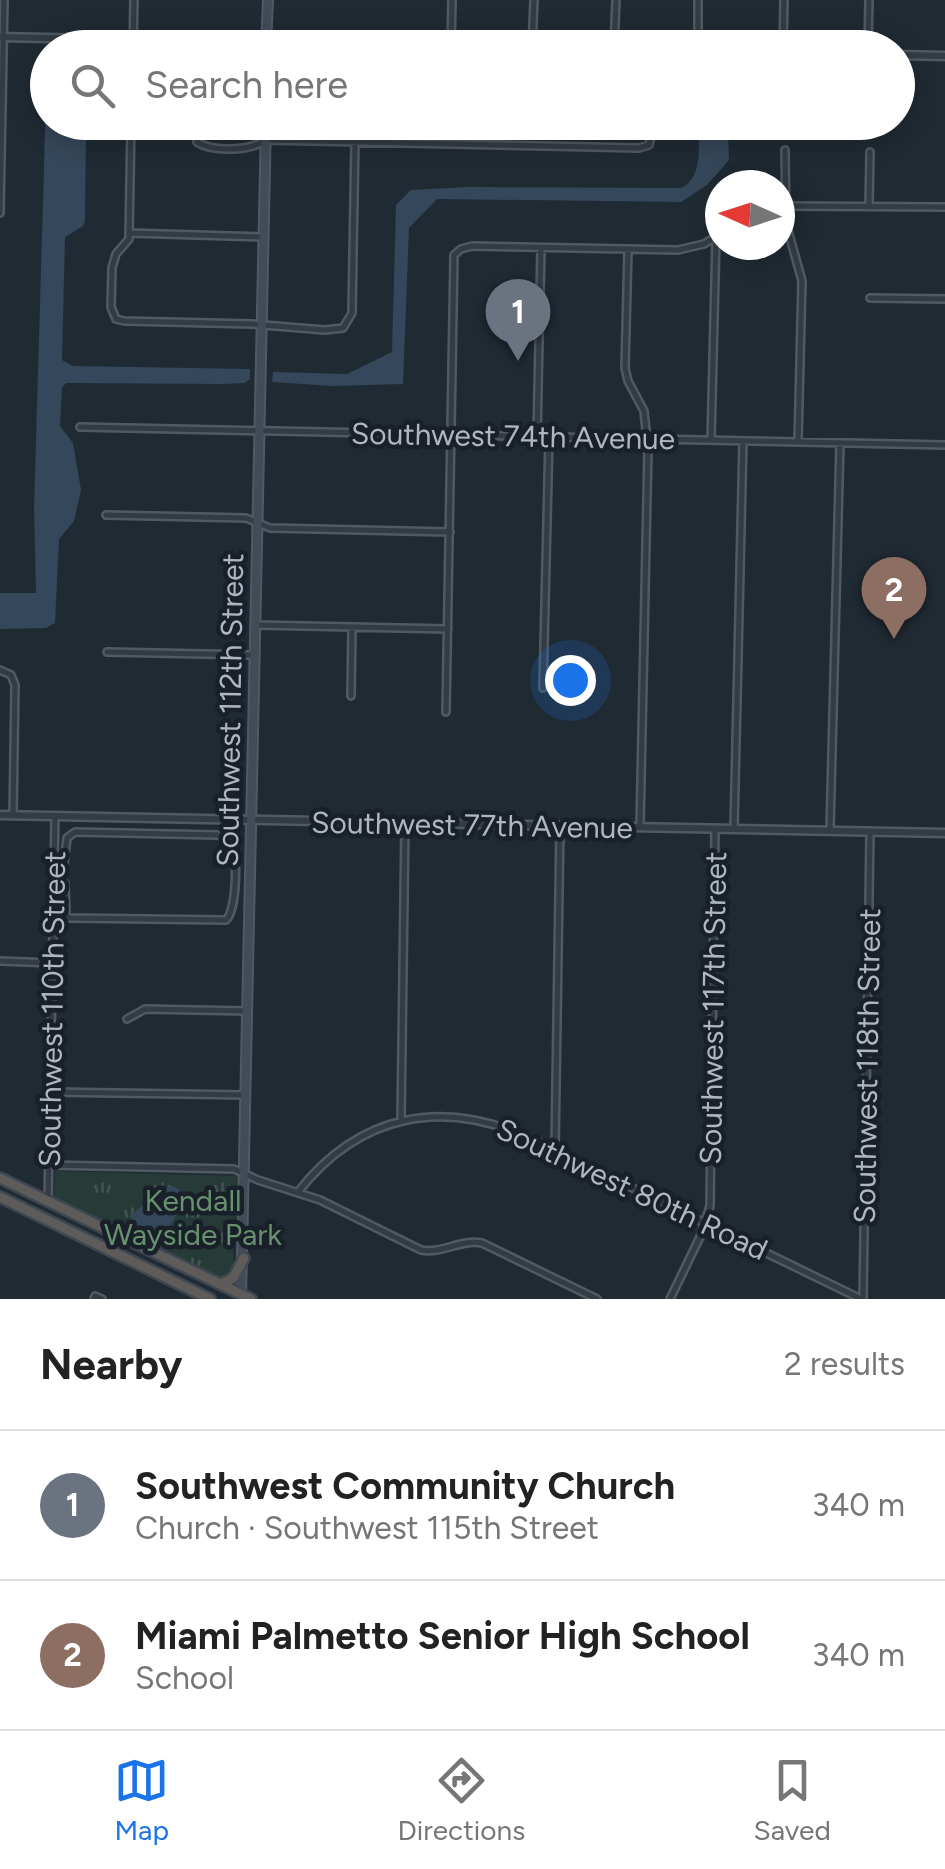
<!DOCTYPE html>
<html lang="en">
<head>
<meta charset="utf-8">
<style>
  :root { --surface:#fff; --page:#f2f2f2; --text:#222; --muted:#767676; --line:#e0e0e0; --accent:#1a73e8 }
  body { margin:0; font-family:Figtree,sans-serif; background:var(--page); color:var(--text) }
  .compass { position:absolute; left:705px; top:170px; width:90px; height:90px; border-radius:50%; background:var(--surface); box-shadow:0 5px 25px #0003; rotate:273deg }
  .you { position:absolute; left:570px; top:680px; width:35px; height:35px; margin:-25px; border:8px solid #fff; border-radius:50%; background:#1a73e8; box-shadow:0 0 0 15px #1a73e833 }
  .badge { display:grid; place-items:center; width:65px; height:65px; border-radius:50%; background:var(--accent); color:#fff; font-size:32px; font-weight:700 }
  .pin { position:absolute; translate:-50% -82px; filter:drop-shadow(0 2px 5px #0008) }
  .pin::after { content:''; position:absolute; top:52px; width:35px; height:30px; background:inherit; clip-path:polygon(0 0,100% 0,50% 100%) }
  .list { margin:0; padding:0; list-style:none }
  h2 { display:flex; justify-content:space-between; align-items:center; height:130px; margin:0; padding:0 40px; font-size:42px }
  h2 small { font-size:32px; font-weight:400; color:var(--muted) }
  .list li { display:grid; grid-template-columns:65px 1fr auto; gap:30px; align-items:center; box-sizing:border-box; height:150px; padding:0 40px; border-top:2px solid var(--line) }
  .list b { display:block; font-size:38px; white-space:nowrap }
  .list p { margin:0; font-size:32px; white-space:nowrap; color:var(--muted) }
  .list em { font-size:32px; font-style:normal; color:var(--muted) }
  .icon { flex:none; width:55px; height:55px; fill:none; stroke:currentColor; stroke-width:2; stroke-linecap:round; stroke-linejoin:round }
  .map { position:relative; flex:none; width:945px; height:1299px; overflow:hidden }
  .search { position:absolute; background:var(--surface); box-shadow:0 5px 25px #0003; left:30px; right:30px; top:30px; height:110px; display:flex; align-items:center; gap:25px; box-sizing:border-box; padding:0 35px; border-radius:55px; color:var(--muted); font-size:38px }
  .sheet { height:430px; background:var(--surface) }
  nav { display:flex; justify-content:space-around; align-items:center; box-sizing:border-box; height:140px; border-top:2px solid var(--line); background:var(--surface); font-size:28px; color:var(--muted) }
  nav a { display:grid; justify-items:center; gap:5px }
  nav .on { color:var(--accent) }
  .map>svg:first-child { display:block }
</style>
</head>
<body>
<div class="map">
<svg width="945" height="1299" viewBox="0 0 945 1299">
  <defs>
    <pattern id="park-tufts" width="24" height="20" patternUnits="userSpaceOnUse" patternTransform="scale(2.5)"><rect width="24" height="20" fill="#263a38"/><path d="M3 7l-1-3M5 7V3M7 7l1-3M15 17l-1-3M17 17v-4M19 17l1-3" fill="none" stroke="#435453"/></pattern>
  </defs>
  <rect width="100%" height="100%" fill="#202a33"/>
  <path fill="url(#park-tufts)" d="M55,1171L237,1176L233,1267L230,1273L221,1277L54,1197Z"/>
  <path fill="#35475a" d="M47,65L48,122L86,123L85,220L83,226L65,237L62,360L73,366L250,369V379L245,383L224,384L66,383L62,388L60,426L73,443L81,490L74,521L59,539L55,623L46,628L0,629V593H36L34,508Z
    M698,123H732L728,134L729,160L707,185L681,202L437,199L409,228L403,384L332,386L272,382L273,372L347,374L392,352L396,205L411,190L468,187L681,188C703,178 699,144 698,123Z
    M173,1186L179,1189C182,1209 174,1221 163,1237L130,1221L131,1215L146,1202L151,1193Z"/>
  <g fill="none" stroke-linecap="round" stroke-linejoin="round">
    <defs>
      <path id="minor" d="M451,46L452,0
        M133,48L134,0
        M532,48L534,0
        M614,48L616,0
        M698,48V0
        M783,48L784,0
        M868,48L869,0
        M131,122L129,239L116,254L112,268L111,307L116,319L124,321L252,324L325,330L343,328L352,313L355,141
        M264,141C249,151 212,152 197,142L200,133C221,132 248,129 265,140L639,148L649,145L654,122
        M785,150L786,223L802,281L798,442
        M780,206L945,207
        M869,206L870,152
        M0,213L4,0
        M129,233L263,237
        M628,250L625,368L628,381L644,411L648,449L640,827
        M870,298L945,299
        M80,427L945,445
        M537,437L541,248
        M711,440L716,238
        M106,515L246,518L270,528L450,532
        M257,625L448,629
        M107,652L253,655
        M0,670L11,675L15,685L13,816
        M543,688L549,437
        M351,696L352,627
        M446,712L454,255L461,249L472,246L678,250L704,244L720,234
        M734,828L743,441
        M830,830L840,443
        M54,876L65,883L66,915L69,918L226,920C237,910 239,849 229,838L217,835L75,832L67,838L64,864L54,868
        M0,961L52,963
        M127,1019L145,1009L247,1011
        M50,1092L246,1095
        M401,1120L405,823
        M555,1150L560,826
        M50,1165L234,1169L258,1180L320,1200L421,1250C443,1254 460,1239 482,1243L597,1299
        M298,1192C360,1113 443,1098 532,1139L861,1299
        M48,1201L55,816
        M94,1299L95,1296L102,1299
        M670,1299L700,1237L710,1206L715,829
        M863,1299L870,832"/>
      <path id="tertiary" d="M0,37L509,48
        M898,55L945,56
        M0,815L945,833"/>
      <path id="secondary" d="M266,48L268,0
        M241,1299L266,122"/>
      <path id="trunk" d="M0,1178L251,1299
        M0,1197L210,1299
        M221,1284L233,1278L244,1258"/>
    </defs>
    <use href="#minor" stroke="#515962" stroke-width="10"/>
    <use href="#tertiary" stroke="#515962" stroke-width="11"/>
    <use href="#secondary" stroke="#515962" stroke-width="12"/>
    <use href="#trunk" stroke="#3e464f" stroke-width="14"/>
    <use href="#minor" stroke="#333b44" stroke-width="5"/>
    <use href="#tertiary" stroke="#333b44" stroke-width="6"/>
    <use href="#secondary" stroke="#424b57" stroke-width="8"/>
    <use href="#trunk" stroke="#5e5c5a" stroke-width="9"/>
  </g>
  <g text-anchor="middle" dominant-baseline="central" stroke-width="9" stroke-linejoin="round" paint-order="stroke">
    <g font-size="30" fill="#adb6c1" stroke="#192029">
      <text transform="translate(513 436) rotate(1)">Southwest 74th Avenue</text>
      <text transform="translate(230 710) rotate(-89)">Southwest 112th Street</text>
      <text transform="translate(472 825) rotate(1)">Southwest 77th Avenue</text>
      <text transform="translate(713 1008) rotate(-89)">Southwest 117th Street</text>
      <text transform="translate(52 1009) rotate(-89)">Southwest 110th Street</text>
      <text transform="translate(867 1066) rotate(-89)">Southwest 118th Street</text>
      <text transform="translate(632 1189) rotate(25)">Southwest 80th Road</text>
    </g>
    <g font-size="30" fill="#67906e" stroke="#192029">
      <text x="193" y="1200">Kendall<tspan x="193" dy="34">Wayside Park</tspan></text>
    </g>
  </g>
</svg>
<svg class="compass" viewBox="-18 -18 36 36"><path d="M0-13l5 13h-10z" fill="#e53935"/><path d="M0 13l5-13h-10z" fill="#767676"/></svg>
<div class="you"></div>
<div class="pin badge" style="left:518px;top:361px;background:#6b7280">1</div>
<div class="pin badge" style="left:894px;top:639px;background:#8d6e63">2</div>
<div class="search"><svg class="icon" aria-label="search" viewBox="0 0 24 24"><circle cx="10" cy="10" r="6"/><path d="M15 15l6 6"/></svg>Search here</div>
</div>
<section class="sheet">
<h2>Nearby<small>2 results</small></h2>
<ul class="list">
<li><span class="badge" style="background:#6b7280">1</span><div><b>Southwest Community Church</b><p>Church · Southwest 115th Street</p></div><em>340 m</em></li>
<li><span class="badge" style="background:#8d6e63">2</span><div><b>Miami Palmetto Senior High School</b><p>School</p></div><em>340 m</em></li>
</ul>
</section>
<nav>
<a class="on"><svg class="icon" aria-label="map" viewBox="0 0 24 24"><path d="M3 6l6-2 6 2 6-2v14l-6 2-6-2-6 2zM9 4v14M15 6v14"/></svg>Map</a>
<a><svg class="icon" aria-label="directions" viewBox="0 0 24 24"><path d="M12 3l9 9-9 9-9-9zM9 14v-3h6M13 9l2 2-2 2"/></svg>Directions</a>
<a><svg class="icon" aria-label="saved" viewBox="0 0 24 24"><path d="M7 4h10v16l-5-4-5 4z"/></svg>Saved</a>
</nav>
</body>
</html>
